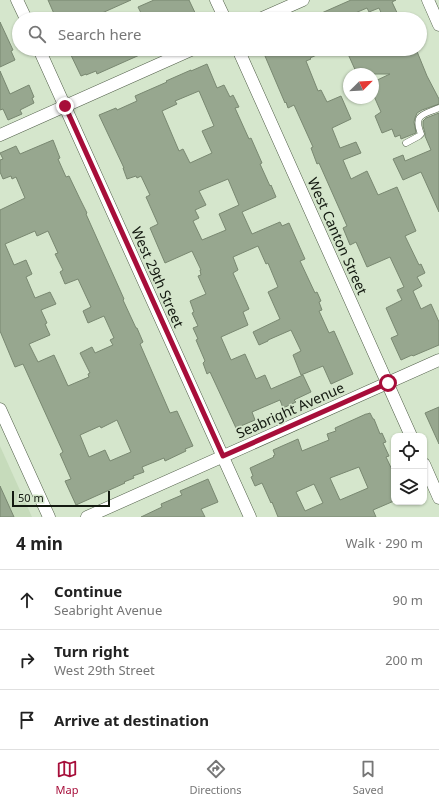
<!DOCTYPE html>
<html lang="en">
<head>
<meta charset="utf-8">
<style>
  :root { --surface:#fff; --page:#f6f6f6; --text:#222; --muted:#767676; --line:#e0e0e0; --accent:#a70e3a }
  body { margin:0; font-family:"Noto Sans",sans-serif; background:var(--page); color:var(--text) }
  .controls { position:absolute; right:12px; bottom:12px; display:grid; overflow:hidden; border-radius:8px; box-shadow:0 1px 3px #0004 }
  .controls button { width:36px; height:36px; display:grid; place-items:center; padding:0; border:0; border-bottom:1px solid var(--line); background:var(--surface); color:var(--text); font:20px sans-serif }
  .compass { position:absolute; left:343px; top:68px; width:36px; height:36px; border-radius:50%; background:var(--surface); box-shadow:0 1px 3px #0004; rotate:66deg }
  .scale { position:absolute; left:12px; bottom:10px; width:98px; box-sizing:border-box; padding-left:4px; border:2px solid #131910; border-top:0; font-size:11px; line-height:14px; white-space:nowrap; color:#131910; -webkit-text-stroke:3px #d5e6cc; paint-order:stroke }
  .stop { position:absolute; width:12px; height:12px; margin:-9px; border:3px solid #a70e3a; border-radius:50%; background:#fff }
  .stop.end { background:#a70e3a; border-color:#fff; box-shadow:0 1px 4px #0008 }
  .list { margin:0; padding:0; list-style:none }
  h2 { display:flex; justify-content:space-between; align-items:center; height:52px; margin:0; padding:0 16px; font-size:17px }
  h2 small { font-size:13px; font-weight:400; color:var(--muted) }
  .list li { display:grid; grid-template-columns:26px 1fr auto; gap:12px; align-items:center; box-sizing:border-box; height:60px; padding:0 16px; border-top:1px solid var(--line) }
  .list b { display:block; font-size:15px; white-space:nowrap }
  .list p { margin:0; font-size:13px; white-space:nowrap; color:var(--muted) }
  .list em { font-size:13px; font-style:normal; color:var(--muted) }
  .icon { flex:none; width:22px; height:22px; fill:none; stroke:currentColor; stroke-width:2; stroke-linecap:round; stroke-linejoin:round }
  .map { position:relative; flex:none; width:439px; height:517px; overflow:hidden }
  .search { position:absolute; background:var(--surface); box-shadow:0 1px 3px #0004; left:12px; right:12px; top:12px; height:44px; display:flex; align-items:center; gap:10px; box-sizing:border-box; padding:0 14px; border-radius:22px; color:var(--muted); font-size:15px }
  .sheet { height:232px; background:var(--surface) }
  nav { display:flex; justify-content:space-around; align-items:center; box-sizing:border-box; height:56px; border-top:1px solid var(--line); background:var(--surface); font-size:11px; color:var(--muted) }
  nav a { display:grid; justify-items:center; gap:2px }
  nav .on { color:var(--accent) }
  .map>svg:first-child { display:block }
</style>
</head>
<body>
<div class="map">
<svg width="439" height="517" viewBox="0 0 439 517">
  <rect width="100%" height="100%" fill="#d5e6cc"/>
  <path fill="#c6dbbb" d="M0,446L32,517H0Z"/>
  <path fill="#97a78f" stroke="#798871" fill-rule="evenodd" d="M48,0H131L102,13L105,19H55V16Z
    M154,0H189L198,19H144L138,7Z
    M351,0H396L392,2L400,19H384L379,8L369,12L367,8L341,19H308Z
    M0,22L13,50L11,51L15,60L0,67Z
    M68,49H153L97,74L96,71L86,75V74L81,76Z
    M262,49H330L310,58L311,59L306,61L318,91L321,90L327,102L341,96L351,119L332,128L340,148L356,142L361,153L343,160L351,179L367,171L378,195L397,187L416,231L405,236L419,265L421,264L425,273L417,277L422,286L413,291L421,309L431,304L439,322V345L413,356L412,355L401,360L391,338L398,335L386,308L402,300L397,290L404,287L390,257L367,267L356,242L350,245L343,228L347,226L319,163L317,164L311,148L313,147L294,105L288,108L286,102L285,103Z
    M361,49H416L427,76L439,99V104L422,110L417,113L415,118L414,122L416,133L401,139L400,135L395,137L392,129L382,133L375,116L381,112L373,94V82L390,74H357L348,54Z
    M207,64L217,88L224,85L230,97L233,95L239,107L235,108L249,139L251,138L262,163L260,164L270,186L271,185L276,197L242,212L252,234L280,222L282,226L289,223L305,259L300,261L315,293L317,292L321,301L319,302L322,310L319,311L329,333L334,331L353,374L331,384L323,366L301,375L293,355L301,351L291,330L268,340V341L259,345L253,332L280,319L268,292L278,287L268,263L266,264L258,246L233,257L238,270L233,273L249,309L243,312L248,325L221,337L231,360L245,354L256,379L265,375L271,389L303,375L311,392L294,400L296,402L283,408L280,400L252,412L255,420L236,428L210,372L207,374L203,363L205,361L196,340L198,339L193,328L198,326L192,313L194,312L190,301L206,294L198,276L201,275L200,270H201L192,251L165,263L150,228L158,224L146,197L150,195L141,176L137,178L136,176L127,179L123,168H124L99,115L116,108L117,110L137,101L135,96L167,82L166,81L191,70V71ZM199,91L214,126L202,131L212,153L190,163L183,149L179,151L162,111L177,104L175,101ZM228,179L239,205L219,214L226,230L202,240L193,221L199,218L195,210L206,205L199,191Z
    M0,71L10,94L29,85L34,97L32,98L34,103L20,110L22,114L8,120L3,109L0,110Z
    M439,113V212L421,172L403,180L393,159L403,155L405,161L431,150L425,136V133L423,126V121L426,118Z
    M53,140L60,158L58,159L66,177L69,176L80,199L87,213L86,214L124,299L123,300L136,328H137L143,342L140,344L170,413L177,411L193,446L185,449L186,451L165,461L164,458L142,467L144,472L133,476L134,478L124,482L125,483L76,505L65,481L71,479L60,454L63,452L23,364L15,367L0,331V210L25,198L16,177L12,179L11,176L3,179L0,172V160L3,159L0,153L16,146L20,154ZM35,231L37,236L48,231L58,253L55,254L63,270L60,272L65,284L78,279L91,307L83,311L88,323L104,316L114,338L110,340L113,345L95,353L92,347L80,353L90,373L88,374L89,377L68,386L54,355L38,362L29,344L50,335L45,324L47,323L41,310L56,304L50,292L35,298L26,277L32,274L26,260L14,265L5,244ZM117,420L131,452L110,461L105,450L89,457L80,435L100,426L101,428Z
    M439,407V444L425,413Z
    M370,413L373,419H374L380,434L382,433L386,442L383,443L389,456L386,457L394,474V501L373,510L376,517H278L272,502L271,503L262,483L255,486L251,477L253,476L250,468L274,457L273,456L275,455L273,450L298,439L302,451L329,440L327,434L336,431L335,428L366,414H367ZM359,467L368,488L340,500L330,478ZM314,484L323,503L305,511L296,492Z
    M208,479L218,502L201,509L205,517H141L162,507L161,504L182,495L180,491Z
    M0,486L14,517H0Z"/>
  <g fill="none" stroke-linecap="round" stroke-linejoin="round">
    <defs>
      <path id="lane" d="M406,143L419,136L421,134C413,114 423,115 439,108"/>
      <path id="street" d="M17,0L26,19
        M216,0L225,19
        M428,0L439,25
        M260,19L303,0
        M39,49L250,517
        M238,49L411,436
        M0,135L193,49
        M0,409L49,517
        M424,464L439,498
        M87,517L439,360"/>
    </defs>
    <use href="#lane" stroke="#505e48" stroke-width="7"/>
    <use href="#street" stroke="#505e48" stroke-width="13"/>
    <use href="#lane" stroke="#fff" stroke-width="6"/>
    <use href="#street" stroke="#fff" stroke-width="12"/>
  </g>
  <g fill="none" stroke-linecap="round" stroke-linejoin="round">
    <path stroke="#a70e3a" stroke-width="5" d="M65,106L223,456L388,383"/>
  </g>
  <g text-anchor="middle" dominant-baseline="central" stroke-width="3.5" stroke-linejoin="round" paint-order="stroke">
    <g font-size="14" fill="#131910" stroke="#d5e6cc">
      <text transform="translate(338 236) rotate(66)">West Canton Street</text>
      <text transform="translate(158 277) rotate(66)">West 29th Street</text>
      <text transform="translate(290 410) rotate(-24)">Seabright Avenue</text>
    </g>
  </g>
</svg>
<div class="controls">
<button><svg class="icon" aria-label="locate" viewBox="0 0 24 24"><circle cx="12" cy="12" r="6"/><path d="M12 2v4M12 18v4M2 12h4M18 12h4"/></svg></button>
<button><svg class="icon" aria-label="layers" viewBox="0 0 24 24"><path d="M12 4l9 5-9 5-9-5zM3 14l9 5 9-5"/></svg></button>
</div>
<svg class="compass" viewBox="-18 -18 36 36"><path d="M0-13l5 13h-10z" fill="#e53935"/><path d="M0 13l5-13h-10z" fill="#767676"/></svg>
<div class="scale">50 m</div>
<div class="stop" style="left:388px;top:383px"></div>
<div class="stop end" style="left:65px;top:106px"></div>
<div class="search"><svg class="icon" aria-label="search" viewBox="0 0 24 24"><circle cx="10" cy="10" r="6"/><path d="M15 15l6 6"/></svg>Search here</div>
</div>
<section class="sheet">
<h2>4 min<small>Walk · 290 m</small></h2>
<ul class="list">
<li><svg class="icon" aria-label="ahead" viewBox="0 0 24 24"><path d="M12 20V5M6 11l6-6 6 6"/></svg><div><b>Continue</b><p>Seabright Avenue</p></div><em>90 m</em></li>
<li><svg class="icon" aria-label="right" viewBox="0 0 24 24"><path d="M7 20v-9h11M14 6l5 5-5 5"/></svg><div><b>Turn right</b><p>West 29th Street</p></div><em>200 m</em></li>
<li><svg class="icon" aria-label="arrive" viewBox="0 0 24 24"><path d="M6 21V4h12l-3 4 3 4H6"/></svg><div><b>Arrive at destination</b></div></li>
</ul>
</section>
<nav>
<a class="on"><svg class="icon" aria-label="map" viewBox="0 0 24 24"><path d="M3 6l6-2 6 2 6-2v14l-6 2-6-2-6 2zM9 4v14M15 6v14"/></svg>Map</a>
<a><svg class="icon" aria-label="directions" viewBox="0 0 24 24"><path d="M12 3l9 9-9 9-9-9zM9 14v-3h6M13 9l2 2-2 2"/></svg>Directions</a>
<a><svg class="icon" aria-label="saved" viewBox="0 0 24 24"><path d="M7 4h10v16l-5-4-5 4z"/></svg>Saved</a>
</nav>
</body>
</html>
